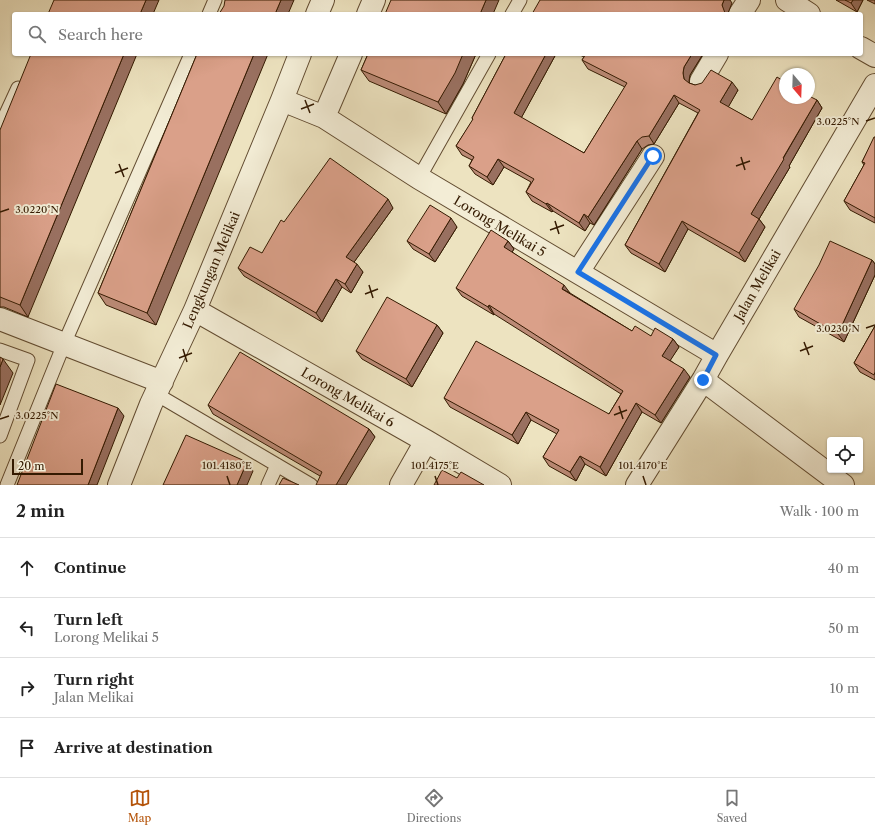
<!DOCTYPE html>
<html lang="en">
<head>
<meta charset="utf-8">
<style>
  :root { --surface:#fff; --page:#f6f6f6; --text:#222; --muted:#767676; --line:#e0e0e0; --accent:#b45309 }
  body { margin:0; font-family:"Libre Caslon Text",serif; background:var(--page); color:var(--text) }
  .controls { position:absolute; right:12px; bottom:12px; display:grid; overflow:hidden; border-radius:4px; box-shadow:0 1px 3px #0004 }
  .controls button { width:36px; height:36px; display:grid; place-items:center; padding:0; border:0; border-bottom:1px solid var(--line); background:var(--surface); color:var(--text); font:20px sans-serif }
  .compass { position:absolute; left:779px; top:68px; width:36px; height:36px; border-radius:50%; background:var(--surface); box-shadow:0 1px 3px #0004; rotate:161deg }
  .scale { position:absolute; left:12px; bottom:10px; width:71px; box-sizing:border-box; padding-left:4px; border:2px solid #341a01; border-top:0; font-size:11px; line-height:14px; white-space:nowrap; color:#341a01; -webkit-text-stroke:3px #f3edd6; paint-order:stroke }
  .stop { position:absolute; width:12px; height:12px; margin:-9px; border:3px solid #1a73e8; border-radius:50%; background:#fff }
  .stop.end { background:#1a73e8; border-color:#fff; box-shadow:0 1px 4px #0008 }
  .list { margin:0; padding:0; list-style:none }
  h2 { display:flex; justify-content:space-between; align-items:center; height:52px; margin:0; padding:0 16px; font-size:17px }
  h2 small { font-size:13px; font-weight:400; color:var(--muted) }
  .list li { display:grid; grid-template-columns:26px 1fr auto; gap:12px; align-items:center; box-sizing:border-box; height:60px; padding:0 16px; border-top:1px solid var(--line) }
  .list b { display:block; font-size:15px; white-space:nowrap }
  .list p { margin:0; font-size:13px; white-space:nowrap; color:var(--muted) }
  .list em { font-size:13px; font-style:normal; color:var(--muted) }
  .icon { flex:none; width:22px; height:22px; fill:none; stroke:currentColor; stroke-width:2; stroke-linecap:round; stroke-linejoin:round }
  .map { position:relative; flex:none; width:875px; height:485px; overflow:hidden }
  .search { position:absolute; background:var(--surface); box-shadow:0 1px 3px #0004; left:12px; right:12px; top:12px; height:44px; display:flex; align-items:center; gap:10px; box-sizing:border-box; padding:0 14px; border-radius:4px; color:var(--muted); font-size:15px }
  .sheet { height:292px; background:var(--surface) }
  nav { display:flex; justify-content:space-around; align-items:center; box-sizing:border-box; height:56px; border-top:1px solid var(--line); background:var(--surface); font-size:11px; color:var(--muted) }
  nav a { display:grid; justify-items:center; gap:2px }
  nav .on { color:var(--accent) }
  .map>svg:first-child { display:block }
</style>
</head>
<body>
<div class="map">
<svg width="875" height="485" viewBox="0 0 875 485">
  <rect width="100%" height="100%" fill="#ede3c0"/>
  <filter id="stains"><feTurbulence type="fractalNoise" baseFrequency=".005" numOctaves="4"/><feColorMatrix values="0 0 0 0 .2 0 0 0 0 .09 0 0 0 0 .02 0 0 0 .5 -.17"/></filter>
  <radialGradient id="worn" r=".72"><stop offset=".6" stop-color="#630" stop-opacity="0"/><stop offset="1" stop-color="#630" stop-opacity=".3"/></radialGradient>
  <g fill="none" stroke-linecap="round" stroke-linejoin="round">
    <defs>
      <path id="service" d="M209,14L215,0
        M512,14L520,0
        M0,127L18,88
        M419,178L489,54
        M0,350L28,360L0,436
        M156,394L311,485
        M7,485L64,344L191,54
        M268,485L277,465"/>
      <path id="minor" d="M787,0L809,14
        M317,14L323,0
        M368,14L374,0
        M740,14L749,0
        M861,48L875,56
        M701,81L717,54
        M282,100L324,117L419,178L717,355
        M324,117L351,54
        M578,272L653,156
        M195,310L426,441L500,485
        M0,319L162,382
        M703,380L843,485
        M119,485L151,404L195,310L282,100L300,54
        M401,485L426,441
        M637,485L703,380L717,355L875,85"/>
    </defs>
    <use href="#service" stroke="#624c31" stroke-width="15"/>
    <use href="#minor" stroke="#624c31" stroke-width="24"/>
    <use href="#service" stroke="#f3edd6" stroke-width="13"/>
    <use href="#minor" stroke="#f3edd6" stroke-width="22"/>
  </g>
  <path fill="#bb8a76" stroke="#341a01" d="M836,0H863L857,12Z
    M867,0H875V4Z
    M197,54L156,325L106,305L98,293Z
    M368,54H476L463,84L446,114L369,81L361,70Z
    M506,54H556L521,118L584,153L625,87L588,69L582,60L584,57L578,54H703L690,75L689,81V83L695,85L738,90L728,107L752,120L817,100L822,108L789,166L790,167L759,219L765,227L745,262L688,229L665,272L631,253L625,245L698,113L679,103L654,144L648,145L642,149L594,225L590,223L585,231L553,211L552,212L532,201L526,192L531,182L504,167L493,185L475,174L469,166L472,160L462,155L456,146L473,120L472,118Z
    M0,130L28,317L4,307H0Z
    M875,137V223L850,210L844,201L864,165L862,162Z
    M393,208L354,262L363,272L351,293L342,287L322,322L244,276L238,268L262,253Z
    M457,227L435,262L413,249L407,241Z
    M508,241L514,249L512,252L570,293L632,331L651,336L673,339L679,347L670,360L690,377L661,423L642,412L606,476L585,464L576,481L549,466L543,457L557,434L531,420L518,444L450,407L444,398L609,414L621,394L494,314V315L462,296L456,288Z
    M872,260L875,264V275L844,342L799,317L794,309Z
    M437,325L443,333L412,387L362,359L356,351Z
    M875,326V380L860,372L854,363Z
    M208,405L369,429L375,437L320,476L213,414Z"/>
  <path fill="#997060" stroke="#341a01" d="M146,0H159L153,14H140Z
    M281,0H294L288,14H275Z
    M486,0H499L493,14H480Z
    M724,0H730L732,3L728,13V14H724L722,5Z
    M853,0H863L857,12L851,3Z
    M124,54H137L28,317L20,305Z
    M254,54H268L156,325L147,313Z
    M463,54H476L463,84L446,114L438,102Z
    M546,54H556L519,122L514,113Z
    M692,54H703L690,75L689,81L690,87L684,79L683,73L684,67Z
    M732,82L738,90L726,111L720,102Z
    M674,95L679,103L654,144L649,136Z
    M817,100L822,108L789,166L790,167L759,219L765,227L745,262L739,253L751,214Z
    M637,141L642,149L594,225L588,217Z
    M498,159L504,167L493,185L487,177Z
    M388,199L393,208L352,265L346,257Z
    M547,203L553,211L552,212L546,204Z
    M584,214L590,223L585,231L579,223Z
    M451,218L457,227L435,262L429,254Z
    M682,221L688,229L665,272L659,264Z
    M508,241L514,249L510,255L504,247Z
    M872,260L875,264V275L844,342L838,334Z
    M357,264L363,272L351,293L345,284Z
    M336,279L342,287L322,322L316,313Z
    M564,285L570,293L562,289Z
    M489,305L494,314V315L488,307Z
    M437,325L443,333L412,387L406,379Z
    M673,339L679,347L668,364L662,356Z
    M3,359L13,373L0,405V367Z
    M684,369L690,377L661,423L655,415Z
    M636,403L642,412L606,476L600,467Z
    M118,408L124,416L97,485H88Z
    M526,412L531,420L518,444L512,435Z
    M369,429L375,437L346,485H336Z
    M580,456L585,464L576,481L570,472Z
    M247,462L253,471L247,485H237Z"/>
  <path fill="#daa089" stroke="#341a01" d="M54,0H146L140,14H48Z
    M225,0H281L275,14H219L224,6Z
    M391,0H486L480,14H385Z
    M540,0H724L722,5L725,13L724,14H532Z
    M845,0H853L851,3Z
    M31,54H124L20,305L0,297V130Z
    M197,54H254L147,313L98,293Z
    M368,54H463L455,73L438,102L361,70Z
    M506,54H546L514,113L584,153L627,83L582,60L586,54H692L684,67L683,73L684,79L689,83L695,85L702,83L711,70L732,82L720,102L752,120L777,77L785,82V98H809V96L817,100L783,158L784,159L751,214L759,219L739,253L682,221L659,264L625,245L700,110L674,95L649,136L642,137L637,141L588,217L584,214L579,223L547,203L546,204L526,192L534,179L498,159L487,177L469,166L474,157L456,146L473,119L472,118Z
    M874,137H875V218L844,201L865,163L862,162Z
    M330,158L388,199L346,257L357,264L345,284L336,279L316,313L238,268L250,247L262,253L281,220L284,222Z
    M430,205L451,218L429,254L407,241Z
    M491,230L508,241L504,247L564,285L562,289L632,331L635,326L651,336L655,328L673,339L662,356L684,369L655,415L636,403L600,467L580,456L570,472L543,457L559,430L526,412L512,435L444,398L476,341L609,414L623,391L489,305L488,307L456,288Z
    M830,241L872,260L838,334L794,309L819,265Z
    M387,297L437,325L406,379L356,351Z
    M875,326V372L874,375L854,363Z
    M240,352L369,429L336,485H316L322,472L208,405Z
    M0,357L3,359L0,367Z
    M56,384L118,408L88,485H17Z
    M186,435L247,462L237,485H163Z
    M442,470L457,478L461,472L484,485H434Z
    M283,478L299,485H279Z"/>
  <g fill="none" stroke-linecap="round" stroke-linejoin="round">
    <path stroke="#1a73e8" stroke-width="5" d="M653,156L578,272L716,355L703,380"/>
  </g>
  <path fill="none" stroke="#341a01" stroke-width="1.5" d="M305,100L310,113M301,109L314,104M866,121L875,118M741,157L745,170M119,164L124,177M736,166L750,161M115,173L128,168M0,212L9,209M555,221L559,234M550,230L564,225M369,285L373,298M365,294L378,289M866,328L875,325M804,342L809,355M183,349L187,362M800,351L813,346M179,358L192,353M619,406L623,419M614,415L627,410M0,419L9,416M227,476L230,485M435,476L438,485M643,476L646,485"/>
  <g text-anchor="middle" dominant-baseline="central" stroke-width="4" stroke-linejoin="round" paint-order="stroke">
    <g font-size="13" fill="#341a01" stroke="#f3edd6">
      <text transform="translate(500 226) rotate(31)">Lorong Melikai 5</text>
      <text transform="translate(211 270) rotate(-67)">Lengkungan Melikai</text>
      <text transform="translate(757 285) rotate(-60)">Jalan Melikai</text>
      <text transform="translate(348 397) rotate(30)">Lorong Melikai 6</text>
    </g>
  </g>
  <g font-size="10" text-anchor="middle" fill="#341a01" stroke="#f3edd6" stroke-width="4" stroke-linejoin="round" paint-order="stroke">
    <text x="838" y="125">3.0225°N</text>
    <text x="37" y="213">3.0220°N</text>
    <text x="838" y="332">3.0230°N</text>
    <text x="37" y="419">3.0225°N</text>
    <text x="227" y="469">101.4180°E</text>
    <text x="435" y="469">101.4175°E</text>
    <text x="643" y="469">101.4170°E</text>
  </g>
  <rect width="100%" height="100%" filter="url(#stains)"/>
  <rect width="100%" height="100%" fill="url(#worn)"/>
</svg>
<div class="controls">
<button><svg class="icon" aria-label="locate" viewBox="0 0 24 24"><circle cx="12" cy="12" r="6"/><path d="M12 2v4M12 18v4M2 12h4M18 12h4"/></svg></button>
</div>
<svg class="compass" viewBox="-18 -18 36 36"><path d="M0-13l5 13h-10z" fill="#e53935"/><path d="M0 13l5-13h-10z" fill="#767676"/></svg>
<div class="scale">20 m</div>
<div class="stop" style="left:653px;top:156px"></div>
<div class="stop end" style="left:703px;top:380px"></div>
<div class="search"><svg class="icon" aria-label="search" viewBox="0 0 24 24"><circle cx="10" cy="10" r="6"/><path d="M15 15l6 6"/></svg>Search here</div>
</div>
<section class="sheet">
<h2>2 min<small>Walk · 100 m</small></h2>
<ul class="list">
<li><svg class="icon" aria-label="ahead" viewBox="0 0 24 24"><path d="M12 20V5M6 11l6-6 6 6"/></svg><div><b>Continue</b></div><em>40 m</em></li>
<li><svg class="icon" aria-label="left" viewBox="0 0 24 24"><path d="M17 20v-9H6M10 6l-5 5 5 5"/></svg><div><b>Turn left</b><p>Lorong Melikai 5</p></div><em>50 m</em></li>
<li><svg class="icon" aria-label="right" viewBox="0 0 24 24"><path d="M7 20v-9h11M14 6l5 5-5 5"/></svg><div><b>Turn right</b><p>Jalan Melikai</p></div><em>10 m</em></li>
<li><svg class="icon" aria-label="arrive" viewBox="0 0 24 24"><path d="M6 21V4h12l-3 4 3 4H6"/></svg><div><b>Arrive at destination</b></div></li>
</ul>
</section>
<nav>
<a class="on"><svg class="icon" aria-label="map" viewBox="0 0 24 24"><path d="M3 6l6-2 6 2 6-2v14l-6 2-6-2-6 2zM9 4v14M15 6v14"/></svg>Map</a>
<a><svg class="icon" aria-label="directions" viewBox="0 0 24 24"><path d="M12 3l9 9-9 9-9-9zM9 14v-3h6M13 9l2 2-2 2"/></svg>Directions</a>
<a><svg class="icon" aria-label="saved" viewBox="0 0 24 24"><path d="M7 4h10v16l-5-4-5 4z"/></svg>Saved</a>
</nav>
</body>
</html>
